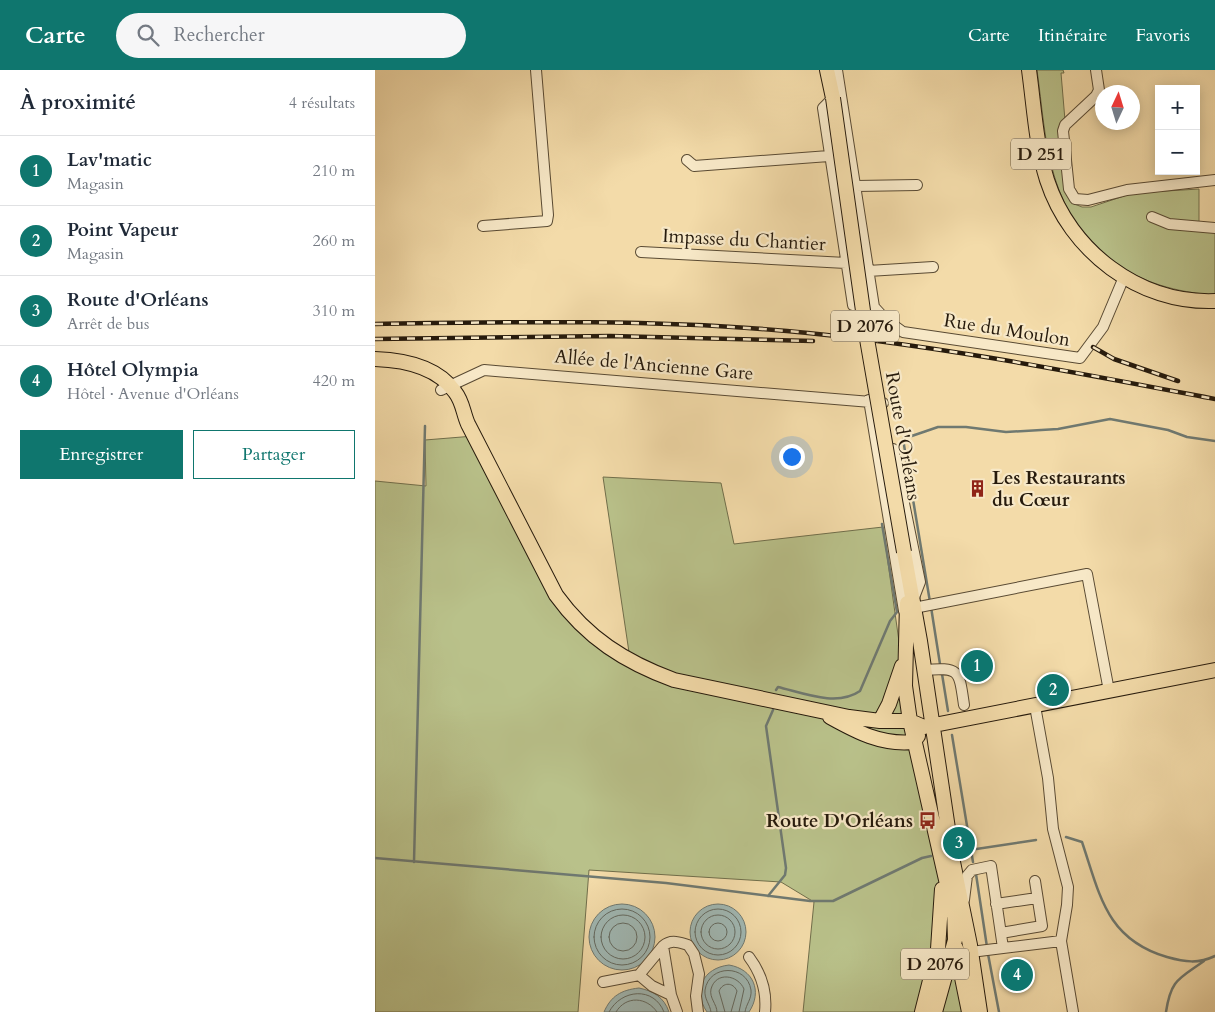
<!DOCTYPE html>
<html lang="fr">
<head>
<meta charset="utf-8">
<style>
  :root { --surface:#fff; --page:#f6f6f7; --text:#1f2937; --muted:#747a83; --line:#e0e1e3; --accent:#0f766e }
  body { margin:0; font-family:Cardo,serif; background:var(--page); color:var(--text) }
  .controls { position:absolute; right:15px; top:15px; display:grid; overflow:hidden; border-radius:0px; box-shadow:0 2px 12px #0003 }
  .controls button { width:45px; height:45px; display:grid; place-items:center; padding:0; border:0; border-bottom:1px solid var(--line); background:var(--surface); color:var(--text); font:25px sans-serif }
  .compass { position:absolute; left:720px; top:15px; width:45px; height:45px; border-radius:50%; background:var(--surface); box-shadow:0 2px 12px #0003; rotate:4deg }
  .you { position:absolute; left:416px; top:386px; width:18px; height:18px; margin:-12px; border:4px solid #fff; border-radius:50%; background:#1a73e8; box-shadow:0 0 0 8px #1a73e833 }
  .badge { display:grid; place-items:center; width:32px; height:32px; border-radius:50%; background:var(--accent); color:#fff; font-size:16px; font-weight:700 }
  .pin { position:absolute; translate:-50% -50%; border:2px solid #fff; box-shadow:0 1px 5px #0006 }
  .list { margin:0; padding:0; list-style:none }
  h2 { display:flex; justify-content:space-between; align-items:center; height:65px; margin:0; padding:0 20px; font-size:21px }
  h2 small { font-size:16px; font-weight:400; color:var(--muted) }
  .list li { display:grid; grid-template-columns:32px 1fr auto; gap:15px; align-items:center; box-sizing:border-box; height:70px; padding:0 20px; border-top:1px solid var(--line) }
  .list b { display:block; font-size:19px; white-space:nowrap }
  .list p { margin:0; font-size:16px; white-space:nowrap; color:var(--muted) }
  .list em { font-size:16px; font-style:normal; color:var(--muted) }
  .actions { display:flex; gap:10px; padding:15px 20px }
  .actions a { flex:1; padding:11px 0; border:1px solid var(--accent); border-radius:0px; text-align:center; font-size:18px; color:var(--accent) }
  .actions .main { background:var(--accent); color:#fff }
  .icon { flex:none; width:28px; height:28px; fill:none; stroke:currentColor; stroke-width:2; stroke-linecap:round; stroke-linejoin:round }
  .map { position:relative; flex:none; width:840px; height:942px; overflow:hidden }
  header { display:flex; align-items:center; gap:30px; box-sizing:border-box; height:70px; padding:0 25px; background:var(--accent); color:#fff }
  header strong { font-size:24px }
  nav { display:flex; gap:28px; margin-inline-start:auto; font-size:18px }
  .search { width:350px; height:45px; background:var(--page); display:flex; align-items:center; gap:12px; box-sizing:border-box; padding:0 18px; border-radius:28px; color:var(--muted); font-size:19px }
  main { display:flex }
  aside { flex:1; background:var(--surface) }
  .map>svg:first-child { display:block }
</style>
</head>
<body>
<header>
<strong>Carte</strong>
<div class="search"><svg class="icon" aria-label="search" viewBox="0 0 24 24"><circle cx="10" cy="10" r="6"/><path d="M15 15l6 6"/></svg>Rechercher</div>
<nav><a>Carte</a><a>Itinéraire</a><a>Favoris</a></nav>
</header>
<main>
<aside>
<h2>À proximité<small>4 résultats</small></h2>
<ul class="list">
<li><span class="badge">1</span><div><b>Lav'matic</b><p>Magasin</p></div><em>210 m</em></li>
<li><span class="badge">2</span><div><b>Point Vapeur</b><p>Magasin</p></div><em>260 m</em></li>
<li><span class="badge">3</span><div><b>Route d'Orléans</b><p>Arrêt de bus</p></div><em>310 m</em></li>
<li><span class="badge">4</span><div><b>Hôtel Olympia</b><p>Hôtel · Avenue d'Orléans</p></div><em>420 m</em></li>
</ul>
<div class="actions"><a class="main">Enregistrer</a><a>Partager</a></div>
</aside>
<div class="map">
<svg width="840" height="942" viewBox="0 0 840 942">
  <rect width="100%" height="100%" fill="#f3dba9"/>
  <filter id="stains"><feTurbulence type="fractalNoise" baseFrequency=".004" numOctaves="4"/><feColorMatrix values="0 0 0 0 .2 0 0 0 0 .09 0 0 0 0 .02 0 0 0 .5 -.17"/></filter>
  <radialGradient id="worn" r=".72"><stop offset=".6" stop-color="#630" stop-opacity="0"/><stop offset="1" stop-color="#630" stop-opacity=".3"/></radialGradient>
  <path fill="#b9c18a" stroke="#706e4b" d="M662,0H688L689,3H686L697,133L707,137H716L758,123L824,119V158L840,160V225C762,220 702,183 679,105C669,71 667,35 662,0Z
    M99,366L181,525L255,589L228,407L346,413L359,474L508,457L538,672L595,942H428L439,832L406,812L214,800L203,942H0V411L51,416L50,370Z"/>
  <path fill="#a0b8b4" stroke="#6f7971" d="M315 862a28 28 0 1 1 56 0a28 28 0 1 1-56 0Z
    M214 867a33 33 0 1 1 66 0a33 33 0 1 1-66 0Z
    M354,895C378,899 388,921 374,942H332C317,920 328,898 354,895Z
    M264,918C278,921 289,927 294,942H229C236,926 246,920 264,918Z"/>
  <g fill="none" stroke-linecap="round" stroke-linejoin="round">
    <path stroke="#636960" stroke-width="1" d="M320 862a23 23 0 1 1 46 0a23 23 0 1 1-46 0Z
      M219 867a28 28 0 1 1 56 0a28 28 0 1 1-56 0Z
      M326 862a17 17 0 1 1 34 0a17 17 0 1 1-34 0Z
      M226 867a22 22 0 1 1 44 0a22 22 0 1 1-44 0Z
      M334 862a9 9 0 1 1 18 0a9 9 0 1 1-18 0Z
      M234 867a14 14 0 1 1 28 0a14 14 0 1 1-28 0Z
      M234,942C246,919 279,916 289,942
      M241,942C251,925 272,927 282,942
      M336,942C335,934 329,929 330,920C334,894 372,894 376,920C377,929 371,934 370,942
      M342,942C342,934 334,928 336,919C341,901 363,905 369,919L364,942
      M350,942L344,921C348,912 358,912 362,921L356,942"/>
    <path stroke="#6f7971" stroke-width="2.5" d="M555,532L528,369L563,357H591L631,362L683,359L735,349L793,360L812,367L840,371
      M556,537L565,594
      M567,604L573,641
      M401,620L403,617C428,623 462,637 485,621L515,551L522,542L507,454
      M577,665L598,792
      M691,767L707,772C725,825 731,869 792,887C810,892 823,894 840,886
      M588,781L661,770
      M0,788L291,813L435,831H458L547,788L556,786
      M39,792L50,356
      M601,804L612,877
      M393,826L410,805L411,798L391,656L398,640
      M613,884L624,942
      M791,942C796,909 804,909 829,891"/>
    <defs>
      <path id="minor" d="M462,0L499,237
        M721,0L724,20L721,26L690,55L688,61L694,119L700,129L713,130L752,120L840,110
        M458,28L448,38L478,235L493,237
        M312,90L319,96L454,86
        M481,116L542,115
        M777,147L794,154L840,158
        M108,156L172,151L173,145L161,0
        M266,182L471,193
        M493,201L558,197
        M499,237L510,249L528,262L705,288L728,257L749,207
        M66,320L109,300L508,333
        M494,330L529,541
        M518,379L545,512L538,530
        M539,538L712,504L734,621
        M549,600C585,597 584,600 589,635
        M660,636L673,708L678,759L693,817L692,835L686,871L698,942
        M589,830L592,806L597,800L616,796L628,878L596,882
        M621,834L662,828
        M626,863L667,856L660,811
        M288,876L264,905L277,916L296,925
        M628,878L686,871
        M374,887C386,903 392,922 390,942
        M228,912L264,905
        M302,942L296,925L288,876C296,869 303,872 313,875L319,884L324,904L321,926L323,942"/>
      <path id="major" d="M452,0L458,28
        M654,0C659,36 661,75 672,110C695,181 764,234 840,231
        M0,289C29,290 62,296 80,322C88,332 88,343 93,354L181,525C212,568 250,592 299,610L474,647L505,651H535L549,657
        M529,482L545,571L578,792L595,875L605,942
        M532,533L530,616L535,651L579,845
        M455,647C482,662 506,675 538,672L543,666
        M505,651L514,634L527,596
        M549,657L840,600
        M581,878L594,942
        M547,942L563,879L567,819
        M560,942L580,870L579,838"/>
    </defs>
    <use href="#minor" stroke="#594a33" stroke-width="12"/>
    <use href="#major" stroke="#261a0c" stroke-width="16"/>
    <use href="#minor" stroke="#f7e8c7" stroke-width="10"/>
    <use href="#major" stroke="#f3dba9" stroke-width="14"/>
    <defs>
      <path id="rail" d="M0,254C137,252 275,249 412,261C556,274 698,302 840,329
        M0,269L235,266L438,271
        M718,277L739,289L803,311"/>
    </defs>
    <use href="#rail" stroke="#261a0c" stroke-width="4.5"/>
    <use href="#rail" stroke="#f7e8c7" stroke-width="2.5" stroke-dasharray="8" stroke-linecap="butt"/>
    <defs>
      <path id="major-bridge" d="M458,28L492,269L529,482"/>
    </defs>
    <use href="#major-bridge" stroke="#261a0c" stroke-width="16" stroke-linecap="butt"/>
    <use href="#major-bridge" stroke="#f3dba9" stroke-width="14"/>
  </g>
  <defs>
    <symbol id="building-bare" viewBox="-9 -9 18 18"><path d="M-4-6H4V6H1V3H-1V6H-4ZM-2.5-4.3h1.7v1.8h-1.7ZM.8-4.3h1.7v1.8H.8ZM-2.5-1h1.7V.8h-1.7ZM.8-1h1.7V.8H.8Z" fill="#8f2418" stroke="#f7e8c7" stroke-width="2.5" paint-order="stroke"/></symbol>
    <symbol id="bus-bare" viewBox="-9 -9 18 18"><path d="M-5-6H5V4H4V6H2V4H-2V6H-4V4H-5ZM-3.5-4V0h7V-4ZM-3.5 1.2v1.5H-2V1.2ZM2 1.2v1.5H3.5V1.2Z" fill="#8f2418" stroke="#f7e8c7" stroke-width="2.5" paint-order="stroke"/></symbol>
  </defs>
  <g fill-rule="evenodd">
    <use href="#building-bare" x="590" y="406" width="25" height="25"/>
    <use href="#bus-bare" x="540" y="738" width="25" height="25"/>
  </g>
  <g text-anchor="middle" dominant-baseline="central" stroke-width="4.5" stroke-linejoin="round" paint-order="stroke">
    <g fill="#f7e8c7" stroke="#655844" stroke-width="1">
      <rect x="636" y="68.5" width="60" height="31" rx="4"/>
      <rect x="456" y="240.5" width="68" height="31" rx="4"/>
      <rect x="526" y="878.5" width="68" height="31" rx="4"/>
    </g>
    <g font-size="18" font-weight="bold" fill="#261a0c">
      <text x="666" y="84">D 251</text>
      <text x="490" y="256">D 2076</text>
      <text x="560" y="894">D 2076</text>
    </g>
    <g font-size="19" fill="#261a0c" stroke="#f7e8c7">
      <text transform="translate(369 170) rotate(3)">Impasse du Chantier</text>
      <text transform="translate(632 260) rotate(9)">Rue du Moulon</text>
      <text transform="translate(279 295) rotate(5)">Allée de l'Ancienne Gare</text>
      <text transform="translate(528 366) rotate(80)">Route d'Orléans</text>
    </g>
    <g font-size="19" font-weight="bold" fill="#261a0c" stroke="#f7e8c7" text-anchor="start">
      <text x="617" y="408">Les Restaurants<tspan x="617" dy="22">du Cœur</tspan></text>
      <text x="538" y="751" text-anchor="end">Route D'Orléans</text>
    </g>
  </g>
  <rect width="100%" height="100%" filter="url(#stains)"/>
  <rect width="100%" height="100%" fill="url(#worn)"/>
</svg>
<div class="controls">
<button>+</button>
<button>−</button>
</div>
<svg class="compass" viewBox="-18 -18 36 36"><path d="M0-13l5 13h-10z" fill="#e53935"/><path d="M0 13l5-13h-10z" fill="#747a83"/></svg>
<div class="you"></div>
<div class="pin badge" style="left:602px;top:596px">1</div>
<div class="pin badge" style="left:678px;top:620px">2</div>
<div class="pin badge" style="left:584px;top:773px">3</div>
<div class="pin badge" style="left:642px;top:905px">4</div>
</div>
</main>
</body>
</html>
